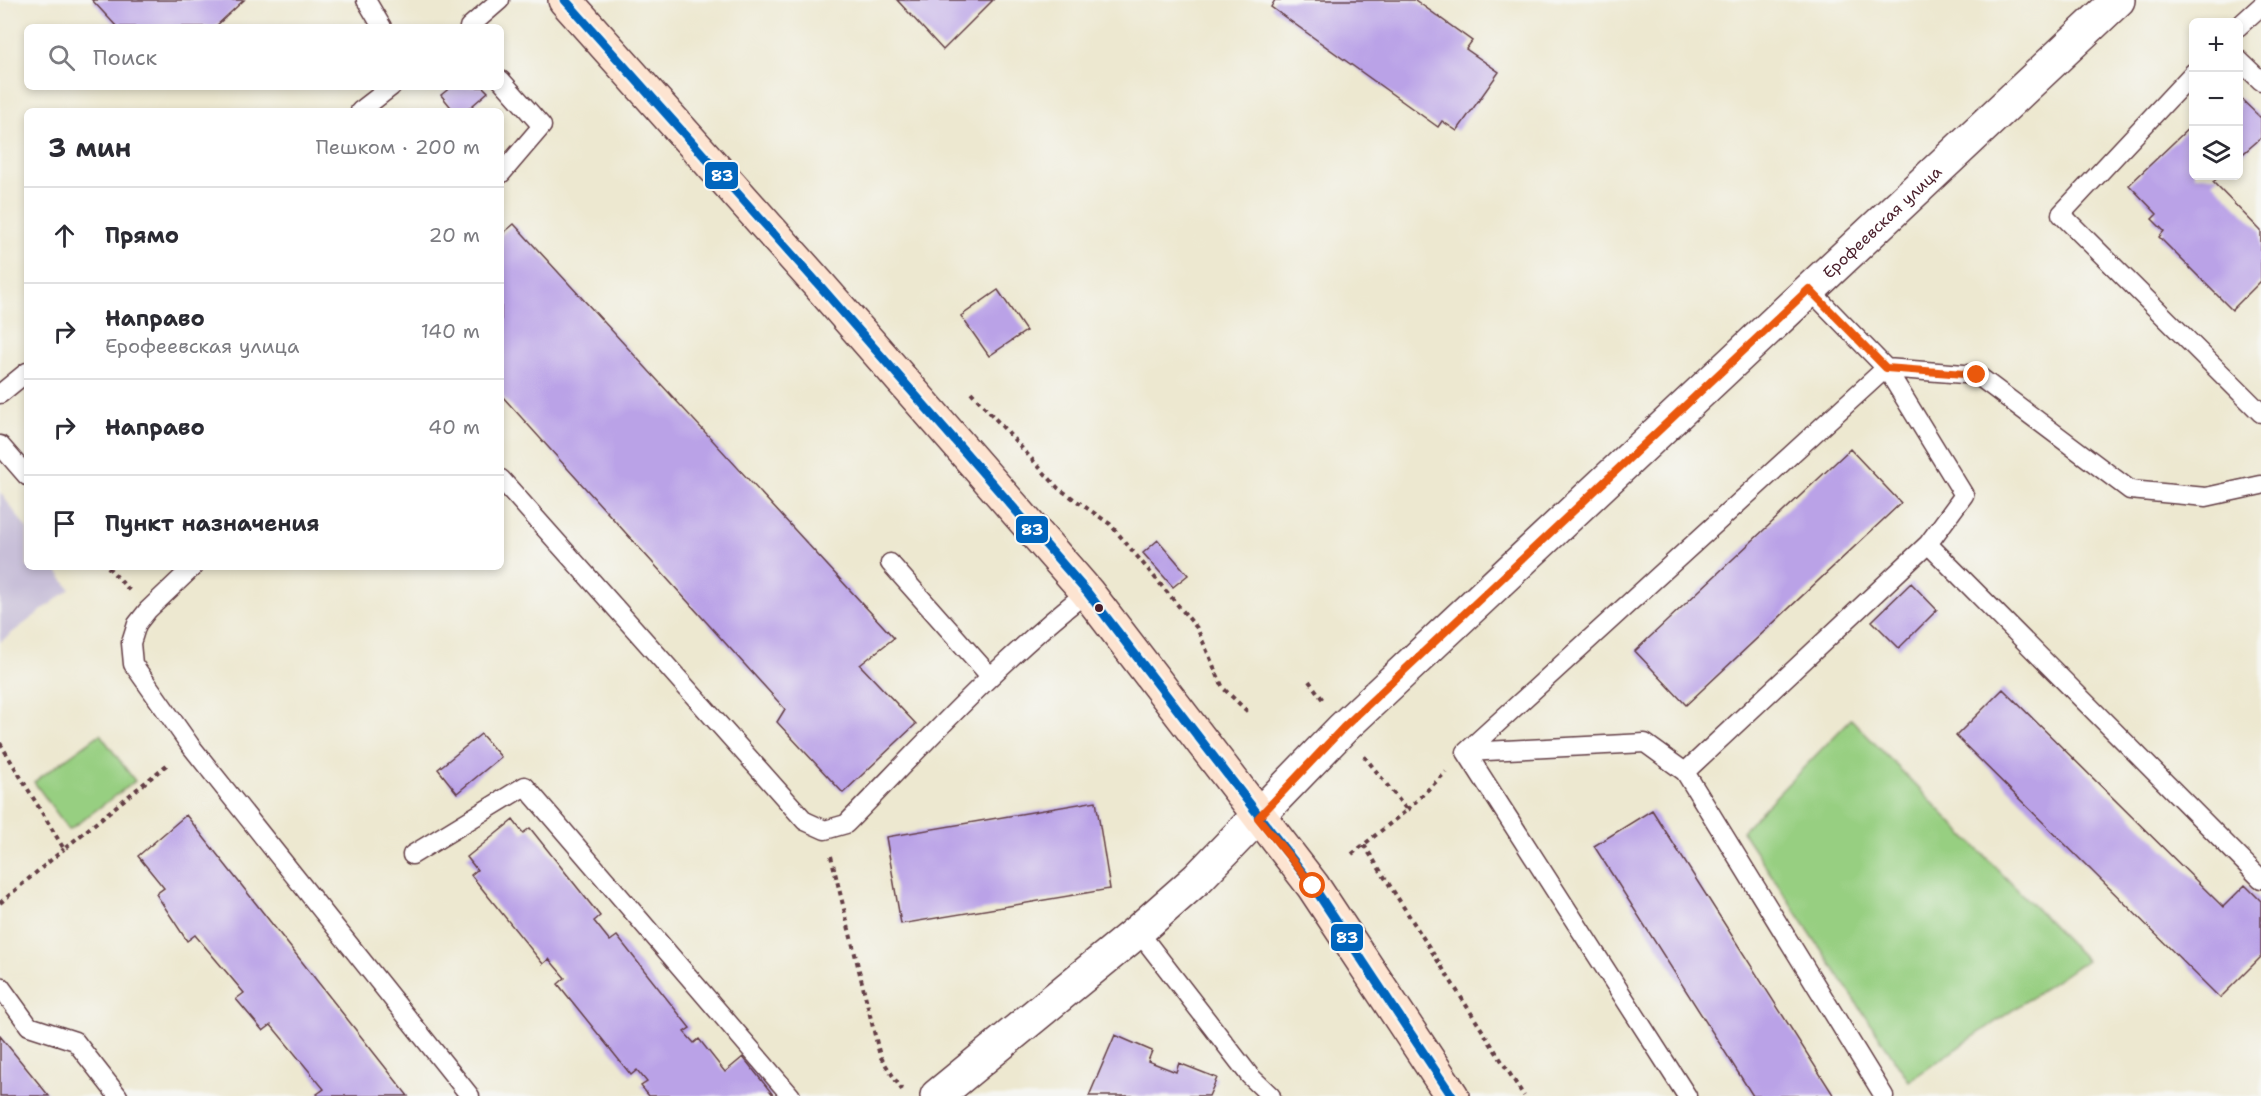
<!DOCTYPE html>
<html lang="ru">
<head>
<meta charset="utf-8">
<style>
  :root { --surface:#fff; --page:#f7f7f7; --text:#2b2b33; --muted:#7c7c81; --line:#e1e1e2 }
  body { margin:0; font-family:"Shantell Sans",sans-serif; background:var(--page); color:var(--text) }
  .controls { position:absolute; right:18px; top:18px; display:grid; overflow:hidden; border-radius:9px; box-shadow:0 3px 9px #0003 }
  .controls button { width:54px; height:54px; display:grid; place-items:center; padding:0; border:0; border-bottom:2px solid var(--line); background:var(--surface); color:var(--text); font:30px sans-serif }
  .stop { position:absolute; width:18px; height:18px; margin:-14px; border:4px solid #ea580c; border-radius:50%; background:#fff }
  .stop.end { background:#ea580c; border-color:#fff; box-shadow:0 2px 6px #0008 }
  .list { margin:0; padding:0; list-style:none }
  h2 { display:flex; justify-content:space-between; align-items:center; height:78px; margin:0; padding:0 24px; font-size:26px }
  h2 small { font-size:20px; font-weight:400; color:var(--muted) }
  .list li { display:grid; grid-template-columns:39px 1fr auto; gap:18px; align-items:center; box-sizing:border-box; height:96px; padding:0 24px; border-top:2px solid var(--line) }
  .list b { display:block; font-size:22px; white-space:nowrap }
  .list p { margin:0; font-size:20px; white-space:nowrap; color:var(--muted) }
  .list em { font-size:20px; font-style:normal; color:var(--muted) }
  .icon { flex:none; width:33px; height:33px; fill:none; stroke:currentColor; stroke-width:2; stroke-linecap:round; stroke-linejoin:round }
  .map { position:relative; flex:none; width:2261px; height:1096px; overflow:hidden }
  .search { position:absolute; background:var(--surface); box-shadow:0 3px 9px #0003; left:24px; top:24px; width:480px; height:66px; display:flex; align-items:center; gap:15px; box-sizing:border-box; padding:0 21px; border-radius:9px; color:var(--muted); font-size:22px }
  .panel { position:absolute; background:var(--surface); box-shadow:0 3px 9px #0003; left:24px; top:108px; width:480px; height:462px; border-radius:9px }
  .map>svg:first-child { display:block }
</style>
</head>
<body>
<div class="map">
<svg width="2261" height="1096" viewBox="0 0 2261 1096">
  <rect width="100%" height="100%" fill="#f6f6f2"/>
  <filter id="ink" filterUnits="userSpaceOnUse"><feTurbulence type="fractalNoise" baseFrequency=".0167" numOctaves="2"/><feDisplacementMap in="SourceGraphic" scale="12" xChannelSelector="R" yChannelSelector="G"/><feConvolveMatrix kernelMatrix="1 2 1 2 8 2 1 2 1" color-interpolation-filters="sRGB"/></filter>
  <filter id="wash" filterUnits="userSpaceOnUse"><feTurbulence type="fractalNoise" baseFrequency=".008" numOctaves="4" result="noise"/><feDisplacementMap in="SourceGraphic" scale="24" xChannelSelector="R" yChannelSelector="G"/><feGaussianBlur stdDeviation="1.35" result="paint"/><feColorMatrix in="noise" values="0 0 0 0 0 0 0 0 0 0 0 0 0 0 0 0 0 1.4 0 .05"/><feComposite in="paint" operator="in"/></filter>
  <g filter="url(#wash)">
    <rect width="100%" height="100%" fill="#ede8d0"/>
    <path fill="#c8bfd8" d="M0,492L27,529V567H54L70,589L0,642Z"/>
    <path fill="#97cf81" stroke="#707756" stroke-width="1.5" d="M1851,719L2086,960L1909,1081L1742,831Z
      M100,734L135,781L69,830L34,782Z"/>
    <g id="blocks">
      <path fill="#baa2e7" d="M92,0H244L215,27H117Z
        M897,0H993L943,50Z
        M1275,0H1415L1472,41L1466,49L1499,72L1457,131L1442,121L1438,127L1271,7Z
        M451,87H483L488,92L466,111H454L441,95Z
        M2238,96L2261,118V138L2238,158Z
        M2194,123V176H2220L2213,182L2261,231V281L2232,310L2159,237L2164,231L2152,219L2157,214L2129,185Z
        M514,224L894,638L860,665L916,724L843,793L777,722L785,709L501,395V235Z
        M998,290L1026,331L989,356L961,316Z
        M1850,449L1901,503L1686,705L1635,651Z
        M1158,540L1188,575L1173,587L1143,553Z
        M1911,583L1937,610L1899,648L1872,621Z
        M2003,689L2223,907L2245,885L2261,901V957L2220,998L1956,736Z
        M481,734L501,757L457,793L438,769Z
        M1096,801L1110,889L901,924L886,837Z
        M1652,810L1834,1096H1753L1594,846Z
        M186,815L408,1096H319L317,1094L324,1089L271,1025L263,1031L236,999L244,993L195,935L187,941L156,894L164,888L138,856Z
        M513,820L523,833L530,828L600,916L594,921L610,941L617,936L690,1028L684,1032L694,1043L699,1039L725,1072L743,1057L774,1096H649L641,1086L647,1082L637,1070L631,1075L558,984L565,978L549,959L543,964L471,875L477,870L467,857Z
        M1115,1035L1152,1051L1148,1061L1176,1072L1179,1063L1217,1078L1209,1096H1089Z
        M0,1036L49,1096H0Z"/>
    </g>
  </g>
  <g filter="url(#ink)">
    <use href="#blocks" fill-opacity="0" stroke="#623d44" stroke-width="1.5"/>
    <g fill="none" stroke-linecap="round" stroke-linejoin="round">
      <defs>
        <path id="service" d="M366,0L382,27
          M469,27L500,0
          M2238,27L2261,6
          M2238,59L2261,81
          M2194,72L2061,214L2261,413
          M501,80L542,126L501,174
          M360,111L391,87
          M1809,289L1886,368L1977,375L2130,490L2206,497L2261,485
          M0,394L27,372
          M0,445L27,476
          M501,479L805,821L825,830L846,824C924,744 999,661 1087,592
          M1928,544L2261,879
          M890,563L990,676
          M193,567L148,610L137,624L131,643L133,664L190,745L470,1096
          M1466,752L1645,743L1685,772
          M412,855L525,786L791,1096
          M1138,931L1250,1076L1271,1096
          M0,986L29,1026L75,1041L118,1096
          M1687,1096L1466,752L1886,368L1964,495L1928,544L1685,772L1884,1096"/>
        <g id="minor">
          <path id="s1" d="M937,1096L1138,931L1198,878L1343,728L2118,0"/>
        </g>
        <path id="secondary" d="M565,0L820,286L1087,592L1313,886L1452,1096"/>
      </defs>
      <use href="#service" stroke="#623d44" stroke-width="21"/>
      <use href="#minor" stroke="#623d44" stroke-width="36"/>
      <use href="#secondary" stroke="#623d44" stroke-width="36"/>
      <path stroke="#623d44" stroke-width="4" stroke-dasharray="4.5 4.5" stroke-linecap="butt" d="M971,392L1058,488L1110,524L1197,628L1223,688L1249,713
        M108,567L130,591
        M1309,681L1323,700
        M0,743L64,849L169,763
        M1407,810L1446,772
        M1364,845L1524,1096
        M1352,854L1407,810L1364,756
        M831,856L880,1056L902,1090
        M0,903L64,849"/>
      <use href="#service" stroke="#fff" stroke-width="18"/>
      <use href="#minor" stroke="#fff" stroke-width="33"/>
      <use href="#secondary" stroke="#fde4d1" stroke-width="33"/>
      <defs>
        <path id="bus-1" d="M565,0L820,286L1087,592L1313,886L1452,1096"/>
      </defs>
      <use href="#bus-1" stroke="#f6f6f2" stroke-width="14"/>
      <use href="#bus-1" stroke="#0065bd" stroke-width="9"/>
    </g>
  </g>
  <g fill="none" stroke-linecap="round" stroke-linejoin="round" filter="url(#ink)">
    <path stroke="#ea580c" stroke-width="8" d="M1313,886L1258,818L1343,728L1809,289L1886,368L1977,375"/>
  </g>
  <circle fill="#4a1f2b" stroke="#f6f6f2" stroke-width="2" cx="1099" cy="608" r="5"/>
  <g text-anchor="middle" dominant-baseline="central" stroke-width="4.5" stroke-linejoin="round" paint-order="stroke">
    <g font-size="16" fill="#4a1f2b" stroke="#f6f6f2">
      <text stroke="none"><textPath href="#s1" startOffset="1288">Ерофеевская улица</textPath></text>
    </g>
  </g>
  <g stroke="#f6f6f2" stroke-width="2">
    <rect x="704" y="161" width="35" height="29" rx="6" fill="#0065bd"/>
    <rect x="1015" y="515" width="34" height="29" rx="6" fill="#0065bd"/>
    <rect x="1330" y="923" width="34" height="29" rx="6" fill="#0065bd"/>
  </g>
  <g font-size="16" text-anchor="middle" font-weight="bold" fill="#fff">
    <text x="722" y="181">83</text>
    <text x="1032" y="535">83</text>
    <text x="1347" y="943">83</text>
  </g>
</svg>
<div class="controls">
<button>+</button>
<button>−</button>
<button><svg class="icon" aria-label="layers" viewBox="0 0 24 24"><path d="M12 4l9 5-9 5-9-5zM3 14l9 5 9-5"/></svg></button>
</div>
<div class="stop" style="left:1313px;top:886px"></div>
<div class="stop end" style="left:1977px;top:375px"></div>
<div class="search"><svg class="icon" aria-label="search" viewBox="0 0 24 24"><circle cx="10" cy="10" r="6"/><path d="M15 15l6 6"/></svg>Поиск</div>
<section class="panel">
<h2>3 мин<small>Пешком · 200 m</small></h2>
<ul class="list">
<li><svg class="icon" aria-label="ahead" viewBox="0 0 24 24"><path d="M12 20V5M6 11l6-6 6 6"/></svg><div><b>Прямо</b></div><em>20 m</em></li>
<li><svg class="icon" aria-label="right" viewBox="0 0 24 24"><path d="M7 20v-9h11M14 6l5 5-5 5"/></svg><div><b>Направо</b><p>Ерофеевская улица</p></div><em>140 m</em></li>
<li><svg class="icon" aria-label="right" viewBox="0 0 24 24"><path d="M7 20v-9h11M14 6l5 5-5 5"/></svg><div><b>Направо</b></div><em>40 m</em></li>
<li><svg class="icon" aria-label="arrive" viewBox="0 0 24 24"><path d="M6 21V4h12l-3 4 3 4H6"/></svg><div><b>Пункт назначения</b></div></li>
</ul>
</section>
</div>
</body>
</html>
